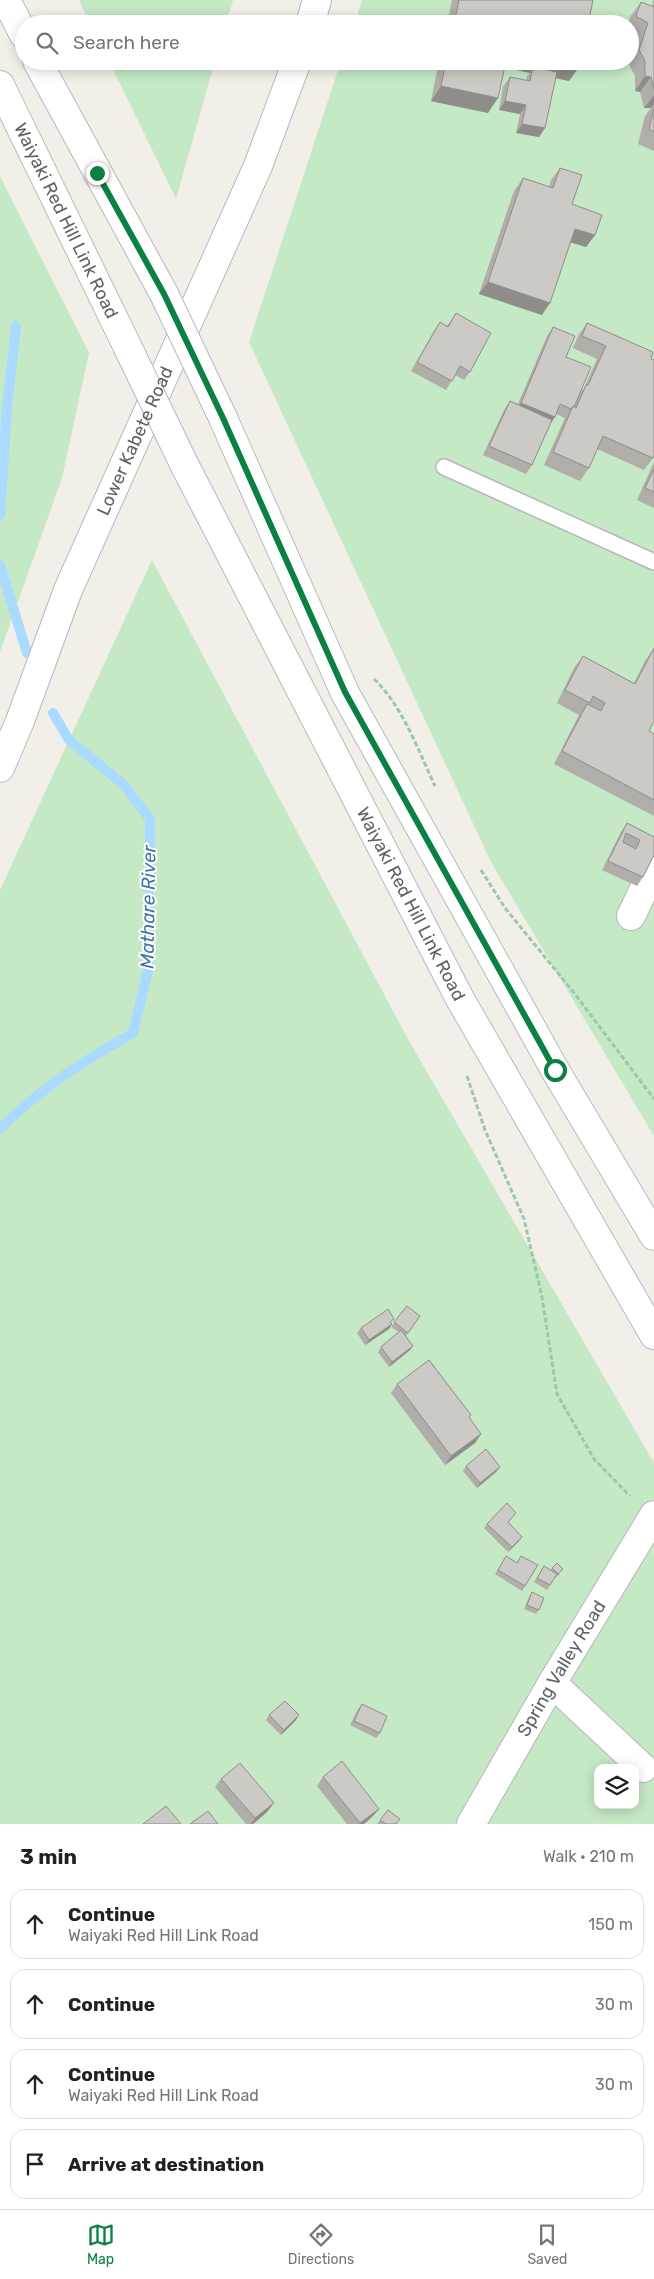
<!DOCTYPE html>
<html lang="en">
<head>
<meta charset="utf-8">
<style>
  :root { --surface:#fff; --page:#f6f6f6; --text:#202124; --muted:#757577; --line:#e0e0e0; --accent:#0b8043 }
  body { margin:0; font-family:Rubik,sans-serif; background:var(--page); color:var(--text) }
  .controls { position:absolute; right:15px; bottom:15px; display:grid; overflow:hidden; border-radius:10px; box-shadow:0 2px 12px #0003 }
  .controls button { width:45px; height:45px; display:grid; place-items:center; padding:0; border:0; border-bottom:1px solid var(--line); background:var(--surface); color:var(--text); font:25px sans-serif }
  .stop { position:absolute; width:15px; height:15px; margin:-11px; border:4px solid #0b8043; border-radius:50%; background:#fff }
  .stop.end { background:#0b8043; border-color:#fff; box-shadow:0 1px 5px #0008 }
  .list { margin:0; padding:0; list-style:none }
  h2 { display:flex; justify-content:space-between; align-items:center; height:65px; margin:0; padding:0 20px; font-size:21px }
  h2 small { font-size:16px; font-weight:400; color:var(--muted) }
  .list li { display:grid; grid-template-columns:32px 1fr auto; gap:15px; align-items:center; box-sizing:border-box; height:70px; margin:0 10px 10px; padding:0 10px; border:1px solid var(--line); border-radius:15px }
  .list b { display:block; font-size:19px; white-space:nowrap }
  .list p { margin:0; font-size:16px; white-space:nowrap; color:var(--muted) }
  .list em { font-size:16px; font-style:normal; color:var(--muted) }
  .icon { flex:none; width:28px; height:28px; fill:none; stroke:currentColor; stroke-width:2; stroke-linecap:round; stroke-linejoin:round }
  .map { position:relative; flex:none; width:654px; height:1824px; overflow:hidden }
  .search { position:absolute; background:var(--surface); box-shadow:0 2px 12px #0003; left:15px; right:15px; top:15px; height:55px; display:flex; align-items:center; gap:12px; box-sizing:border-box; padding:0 18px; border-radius:28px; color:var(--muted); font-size:19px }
  .sheet { height:385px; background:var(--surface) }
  nav { display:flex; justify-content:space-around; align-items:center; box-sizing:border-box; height:70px; border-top:1px solid var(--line); background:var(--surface); font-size:14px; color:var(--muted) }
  nav a { display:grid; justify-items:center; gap:2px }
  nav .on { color:var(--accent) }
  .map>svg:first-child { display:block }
</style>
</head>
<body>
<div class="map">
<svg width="654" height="1824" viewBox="0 0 654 1824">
  <rect width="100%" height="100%" fill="#f1efe8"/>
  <path fill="#c5e8c5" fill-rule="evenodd" d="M79,0H233L226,24H90Z
    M362,0H654V1136L491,862L249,342L341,61H630V24H354Z
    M109,61H215L176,199Z
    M0,176L89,353L62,478L0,652Z
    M152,560L409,1041L654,1463V1824H0V890ZM598,1768H635V1805H598Z"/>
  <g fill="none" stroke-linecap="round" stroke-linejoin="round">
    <path stroke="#aadaff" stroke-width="10" d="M0,515L7,407L16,326
      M0,565L27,653
      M0,1129C40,1089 83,1061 133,1033L149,966L150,819L124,785L69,740L53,713"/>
    <defs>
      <path id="service" d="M444,467L654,562"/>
      <path id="minor" d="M631,916L654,868
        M552,1683L643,1768"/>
      <g id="tertiary">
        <path id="s1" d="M471,1824L552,1683L654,1515"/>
      </g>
      <g id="secondary">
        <path d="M6,0L24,35"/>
        <path d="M310,24L317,0"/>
        <path d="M37,61L164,294"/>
        <path id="s2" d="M0,85L132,356"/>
        <path d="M223,418L345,693L555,1070L654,1236"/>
        <path id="s3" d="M184,464L460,999L654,1335"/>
        <path id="s4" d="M0,768L20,721L68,590L258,166L297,61"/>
      </g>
    </defs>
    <use href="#service" stroke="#b5b8bc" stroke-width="18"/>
    <use href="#minor" stroke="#b5b8bc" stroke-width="30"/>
    <use href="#tertiary" stroke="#b5b8bc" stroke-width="30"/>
    <use href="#secondary" stroke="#b6babf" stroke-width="30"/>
    <path stroke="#9cc7a9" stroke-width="3" stroke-dasharray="5 2.5" stroke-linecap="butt" d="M374,679C402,705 419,752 435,786
      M481,870L505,908L575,994L654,1099
      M467,1076L485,1130L524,1219L542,1297L557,1394L594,1459L630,1496"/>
    <use href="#service" stroke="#fff" stroke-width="15"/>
    <use href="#minor" stroke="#fff" stroke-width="28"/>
    <use href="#tertiary" stroke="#fff" stroke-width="28"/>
    <use href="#secondary" stroke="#fff" stroke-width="28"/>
    <defs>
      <path id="secondary-bridge" d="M164,294L223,418
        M132,356L184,464"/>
    </defs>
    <use href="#secondary-bridge" stroke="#b6babf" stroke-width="30" stroke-linecap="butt"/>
    <use href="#secondary-bridge" stroke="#fff" stroke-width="28"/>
  </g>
  <path fill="#afaea9" d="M452,0H593L588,24H447Z
    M653,0H654V151L638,144L645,116L651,108H644L640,92L635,91V76L629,65L637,38L630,34V24H628L630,17L641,2L652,6Z
    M439,61H580L569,81L555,78L545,128L539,137L516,133L520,114L499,110L503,86L510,77L526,80L527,76L530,73L505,67L488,113L431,101Z
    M560,168L572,204L595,235L586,247L571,242L542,315L479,294L514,191L523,178L549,187L551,180Z
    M456,313L470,372L464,380L455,375L446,390L411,371L434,331L440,322L447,326Z
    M587,323L651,359L653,458L644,470L597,449L589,468L580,481L544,465L565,418L556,414L552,421L532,465L526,474L483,455L504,410L510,401L518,404L547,336L553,327L566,357L579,394L584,388L597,359L573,348L578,336Z
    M654,462V508L637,500Z
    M654,648L649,731L654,734V816L554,764L579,715L557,703L574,668L583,656L634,683L645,661Z
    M627,823L654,837L643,877L637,886L602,870L621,832Z
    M407,1306L420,1316L406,1336L413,1346L410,1350L389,1367L378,1352L381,1347L399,1332L391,1327Z
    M391,1323L389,1329L365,1345L357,1333L361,1328Z
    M397,1384L469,1418L481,1434L475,1443L445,1465L391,1393Z
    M466,1466L500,1467L496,1472L477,1488L463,1471Z
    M513,1517L508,1522L519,1541L508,1552L484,1528L487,1524Z
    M506,1556L517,1563L521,1556L525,1586L522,1591L495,1574Z
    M544,1566L550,1570L552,1568L560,1574L554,1579V1578L547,1590L534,1582Z
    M532,1592L539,1610L536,1614L524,1609L529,1597Z
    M362,1704L380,1733L376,1738L350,1725L358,1709Z
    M269,1715L296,1720L281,1735L266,1720Z
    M323,1777L379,1809L372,1817L364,1824H347L317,1786Z
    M221,1779L274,1803L267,1812L253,1824H246L215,1787Z
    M388,1810L396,1824H377Z"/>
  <path fill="#8f8d8a" d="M501,61H557L580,66L569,81L532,73L533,67L530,73L497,66Z
    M645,76L651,77L640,92L635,91Z
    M441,86L498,98L488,113L431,101Z
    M654,95V104L651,108H644Z
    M505,101L526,105L520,114L499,110Z
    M522,124L545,128L539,137L516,133Z
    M575,229L595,235L586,247L566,241Z
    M488,282L550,303L542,315L479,294Z
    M521,403L555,417L549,426L515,412Z
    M392,1324L389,1329L365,1345L369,1340Z
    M413,1346L410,1350L389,1367L392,1362Z
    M481,1434L475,1443L445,1465L451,1456Z
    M500,1467L496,1472L477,1488L480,1483Z
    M522,1537L519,1541L508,1552L512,1547Z
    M299,1715L296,1720L281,1735L284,1730Z
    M274,1803L267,1812L253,1824H251L255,1818Z
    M379,1809L372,1817L364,1824H359Z"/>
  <path fill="#cccac5" stroke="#8f8d8a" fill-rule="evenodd" d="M459,0H593L588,24H454Z
    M641,2L654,7V90L651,77L645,76V61L639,50L648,23L636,16Z
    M446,61H506L498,98L441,86Z
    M557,61H580V66Z
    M533,67L557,72L545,128L522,124L526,105L505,101L510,77L530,81Z
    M654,109V132L649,129Z
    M560,168L582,175L572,204L602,215L595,235L575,229L550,303L488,282L523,178L553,188Z
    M456,313L491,333L470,372L460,366L452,381L417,362L440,322L448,327Z
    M587,323L653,352L651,359L654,360V455L653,458L603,436L589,468L553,452L573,406L576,408L586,385H588L606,346L582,336Z
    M553,327L575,336L566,357L591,367L574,407L573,406L571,409L560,404L555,417L521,403Z
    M510,401L552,420L532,465L489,446Z
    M654,469V492L645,488Z
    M654,648V721L649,731L654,734V800L562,751L587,704L601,711L605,703L593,696L590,703L565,690L583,656L635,684Z
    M627,823L654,837V855L643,877L608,861ZM626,833L640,840L636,849L623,842Z
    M407,1306L420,1316L408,1333L394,1322Z
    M388,1309L394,1319L390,1322L392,1324L369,1340L361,1328Z
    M401,1330L413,1346L392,1362L381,1347Z
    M429,1360L471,1415L469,1417L481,1434L451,1456L397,1384Z
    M486,1449L500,1467L480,1483L466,1466Z
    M507,1503L516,1513L508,1522L522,1537L512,1547L487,1524Z
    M506,1556L517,1563L521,1556L538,1565L525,1586L498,1570Z
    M557,1563L563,1569L558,1574L552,1568Z
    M544,1566L557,1574L550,1585L537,1578Z
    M532,1592L544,1598L539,1610L527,1605Z
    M285,1701L299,1715L284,1730L269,1715Z
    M362,1704L387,1716L380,1733L354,1721Z
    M342,1761L379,1809L360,1823L323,1777Z
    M240,1763L274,1803L255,1818L221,1779Z
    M166,1806L181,1824H143Z
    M388,1810L400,1819L396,1824H386L380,1820Z
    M208,1811L218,1824H190Z"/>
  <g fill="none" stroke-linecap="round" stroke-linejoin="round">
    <path stroke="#0b8043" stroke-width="6" d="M97,173L164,294L223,418L345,692L555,1070"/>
  </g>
  <g text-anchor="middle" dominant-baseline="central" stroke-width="4" stroke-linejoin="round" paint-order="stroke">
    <g font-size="18" fill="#5f6368" stroke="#fff">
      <text stroke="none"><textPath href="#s2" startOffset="151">Waiyaki Red Hill Link Road</textPath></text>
      <text stroke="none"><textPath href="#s4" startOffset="354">Lower Kabete Road</textPath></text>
      <text stroke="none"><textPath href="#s3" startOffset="495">Waiyaki Red Hill Link Road</textPath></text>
      <text stroke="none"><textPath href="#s1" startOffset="180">Spring Valley Road</textPath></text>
    </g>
    <g font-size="19" font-style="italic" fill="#4174aa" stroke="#fff">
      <text transform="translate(148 907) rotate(-89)">Mathare River</text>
    </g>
  </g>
</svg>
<div class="controls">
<button><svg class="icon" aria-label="layers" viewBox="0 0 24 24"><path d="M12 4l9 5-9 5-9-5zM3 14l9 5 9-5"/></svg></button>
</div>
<div class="stop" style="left:555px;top:1070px"></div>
<div class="stop end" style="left:97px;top:173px"></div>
<div class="search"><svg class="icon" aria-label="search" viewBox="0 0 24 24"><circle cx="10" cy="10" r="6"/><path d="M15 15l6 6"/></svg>Search here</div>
</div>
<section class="sheet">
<h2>3 min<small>Walk · 210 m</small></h2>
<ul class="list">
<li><svg class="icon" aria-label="ahead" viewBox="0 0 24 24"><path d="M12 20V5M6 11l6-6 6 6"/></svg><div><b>Continue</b><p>Waiyaki Red Hill Link Road</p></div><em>150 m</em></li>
<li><svg class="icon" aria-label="ahead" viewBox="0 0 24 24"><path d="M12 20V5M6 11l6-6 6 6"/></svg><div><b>Continue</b></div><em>30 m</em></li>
<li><svg class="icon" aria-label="ahead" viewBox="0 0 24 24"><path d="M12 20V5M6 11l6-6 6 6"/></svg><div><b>Continue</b><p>Waiyaki Red Hill Link Road</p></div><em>30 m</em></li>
<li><svg class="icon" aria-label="arrive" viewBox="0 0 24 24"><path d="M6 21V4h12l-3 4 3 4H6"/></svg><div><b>Arrive at destination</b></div></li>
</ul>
</section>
<nav>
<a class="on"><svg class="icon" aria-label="map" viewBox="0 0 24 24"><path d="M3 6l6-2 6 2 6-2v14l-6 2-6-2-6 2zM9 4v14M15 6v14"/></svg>Map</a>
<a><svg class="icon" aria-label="directions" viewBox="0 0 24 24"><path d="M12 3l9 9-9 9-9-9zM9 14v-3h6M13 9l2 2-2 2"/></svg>Directions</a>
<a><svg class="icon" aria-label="saved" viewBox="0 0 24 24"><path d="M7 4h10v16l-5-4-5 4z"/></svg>Saved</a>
</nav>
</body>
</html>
